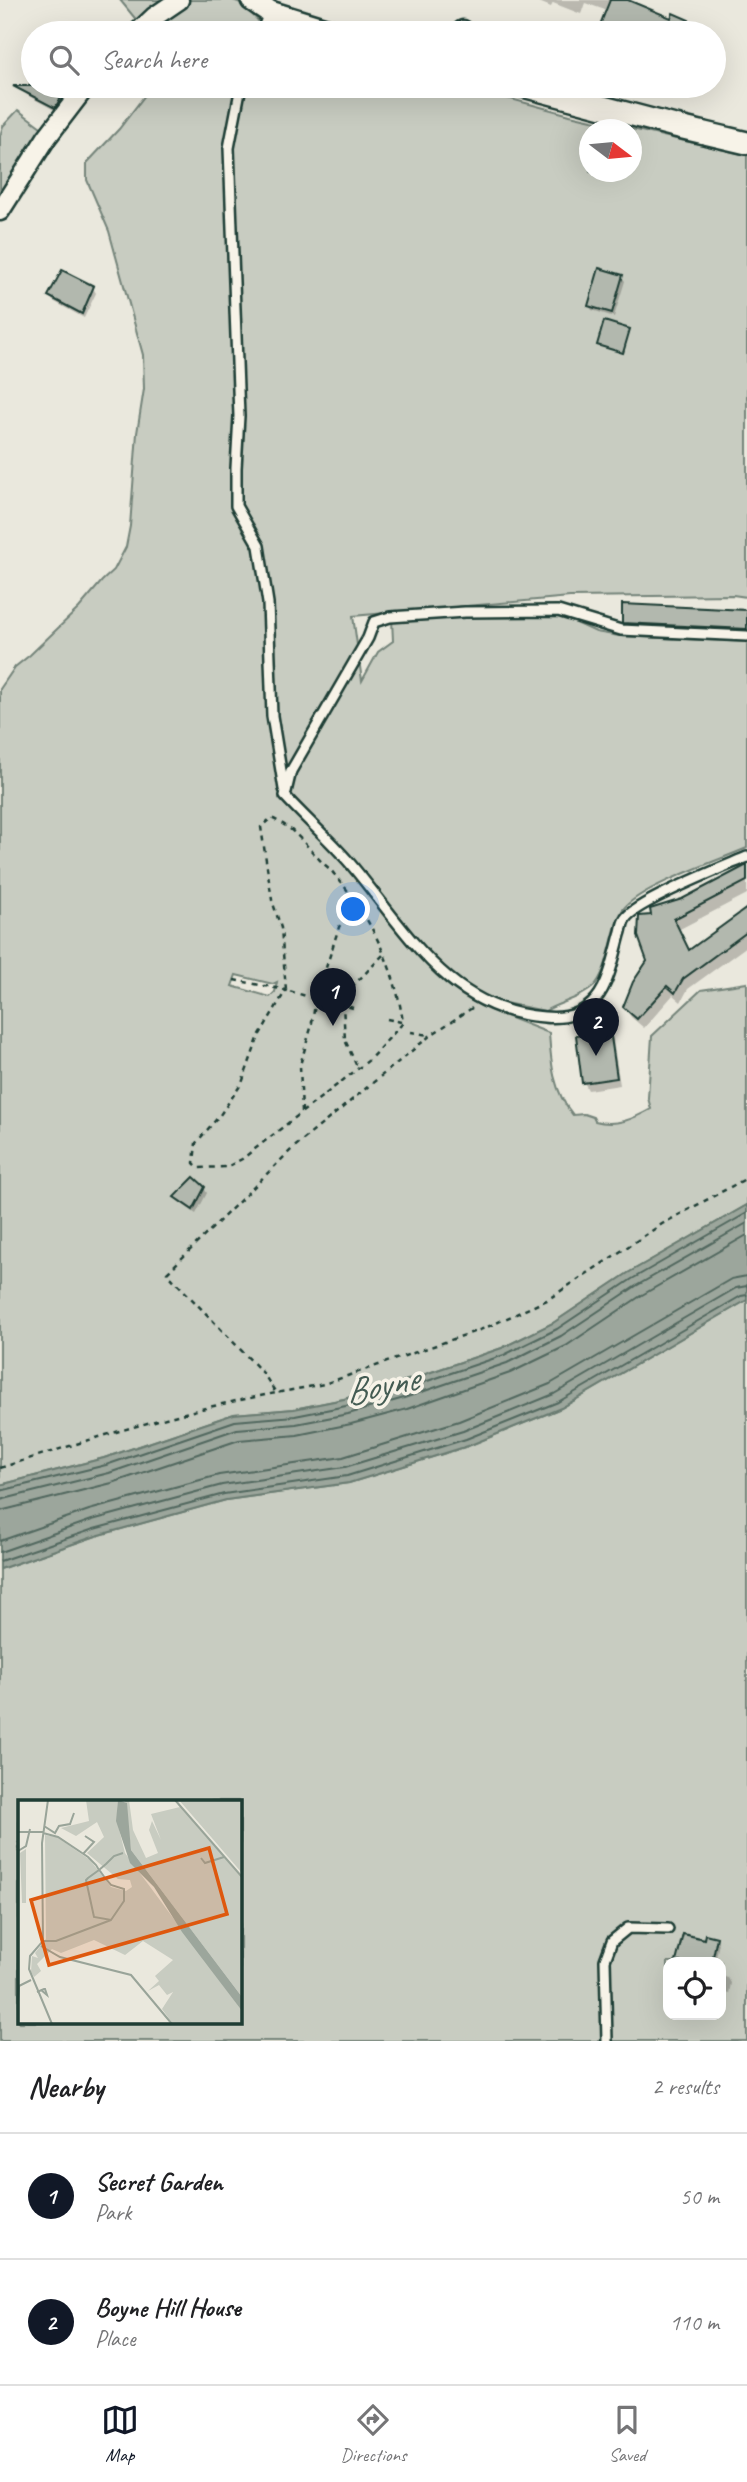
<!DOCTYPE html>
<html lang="en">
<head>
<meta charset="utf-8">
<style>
  :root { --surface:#fff; --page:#f6f6f6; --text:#202124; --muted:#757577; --line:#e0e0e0; --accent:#111827 }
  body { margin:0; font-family:Caveat,sans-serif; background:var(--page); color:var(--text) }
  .controls { position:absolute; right:21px; bottom:21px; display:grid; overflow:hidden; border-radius:14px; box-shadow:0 7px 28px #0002 }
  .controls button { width:63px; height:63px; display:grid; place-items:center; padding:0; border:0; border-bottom:2px solid var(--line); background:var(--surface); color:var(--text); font:35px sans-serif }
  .compass { position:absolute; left:579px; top:119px; width:63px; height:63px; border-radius:50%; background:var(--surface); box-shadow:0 7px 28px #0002; rotate:106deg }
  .you { position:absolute; left:354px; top:910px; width:24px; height:24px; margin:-18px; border:5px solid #fff; border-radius:50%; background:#1a73e8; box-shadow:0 0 0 10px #1a73e833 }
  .badge { display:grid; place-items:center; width:46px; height:46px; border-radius:50%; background:var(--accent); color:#fff; font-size:23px; font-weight:700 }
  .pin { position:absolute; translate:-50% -58px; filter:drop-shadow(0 2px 4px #0008) }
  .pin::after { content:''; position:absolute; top:37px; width:24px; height:21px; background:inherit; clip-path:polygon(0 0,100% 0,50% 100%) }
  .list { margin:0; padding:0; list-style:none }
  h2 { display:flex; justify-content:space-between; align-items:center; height:91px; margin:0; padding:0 28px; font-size:30px }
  h2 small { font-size:23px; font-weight:400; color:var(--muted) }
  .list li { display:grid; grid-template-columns:46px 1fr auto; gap:21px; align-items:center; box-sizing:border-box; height:126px; padding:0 28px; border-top:2px solid var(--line) }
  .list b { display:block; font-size:26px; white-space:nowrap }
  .list p { margin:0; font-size:23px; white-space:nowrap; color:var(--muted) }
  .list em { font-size:23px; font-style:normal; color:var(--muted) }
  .icon { flex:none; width:38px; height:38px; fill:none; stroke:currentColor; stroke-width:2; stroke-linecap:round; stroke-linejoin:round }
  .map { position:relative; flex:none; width:747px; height:2041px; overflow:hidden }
  .search { position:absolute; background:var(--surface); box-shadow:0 7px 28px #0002; left:21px; right:21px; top:21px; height:77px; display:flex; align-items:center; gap:18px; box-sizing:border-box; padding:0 24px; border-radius:38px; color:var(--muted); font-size:26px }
  .sheet { height:343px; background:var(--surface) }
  nav { display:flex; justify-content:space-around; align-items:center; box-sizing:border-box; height:98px; border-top:2px solid var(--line); background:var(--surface); font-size:19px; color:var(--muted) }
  nav a { display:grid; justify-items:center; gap:4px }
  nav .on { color:var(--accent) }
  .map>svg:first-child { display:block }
</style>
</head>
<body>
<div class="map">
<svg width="747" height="2041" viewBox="0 0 747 2041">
  <rect width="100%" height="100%" fill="#eae8dd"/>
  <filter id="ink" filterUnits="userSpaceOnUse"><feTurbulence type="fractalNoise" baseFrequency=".0143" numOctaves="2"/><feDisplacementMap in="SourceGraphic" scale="14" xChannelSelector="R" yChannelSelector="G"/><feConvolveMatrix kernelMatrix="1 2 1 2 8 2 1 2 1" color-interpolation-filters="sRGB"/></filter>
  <g filter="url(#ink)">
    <path fill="#c8ccc1" stroke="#74847a" stroke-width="2" fill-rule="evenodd" d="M120,0H233L241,3L270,33H147Z
      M152,86H463L570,115L747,155V597L733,595L570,597L353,616L362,681L378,652L393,641L392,619L552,612L596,632L619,636L747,642V848C717,861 645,885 625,907C611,922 611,970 593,987C580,999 560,1002 545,1011L495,1001L490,1010L549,1033C551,1063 553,1091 573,1115L584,1114L593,1117L595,1121C616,1127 633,1119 651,1109L648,1098L652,1036L701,990L747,983V1205L628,1273L553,1323L502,1348L399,1383L344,1399L294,1409L234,1414L104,1458L0,1485V689L15,667L30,655L79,608L102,581L114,570L126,547L130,526L137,433L144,389L143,355L109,231L87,180V163L119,129ZM590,130H632V172H590ZM236,975L273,984L277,982L275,992L270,997L232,986Z
      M18,110L45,130L0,196V136L3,126Z
      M747,1300V2041H0V1569L96,1536L226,1500L349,1483L468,1446L561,1408ZM19,1801H240V2022H19ZM668,1962H721V2015H668Z"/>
    <path fill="#9ca69c" stroke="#6a7c72" stroke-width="2" d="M747,1205V1300L561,1408L468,1446L349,1483L226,1500L96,1536L0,1569V1485L104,1458L234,1414L294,1409L344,1399L399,1383L502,1348L553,1323L628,1273Z"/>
    <path fill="#0003" d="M534,0H626L672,20L688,21L691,26L688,33H602L600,30L608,11L585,3L581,14L553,3L551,7Z
      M31,79L33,80V86H44L61,95L64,100L58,112L27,95L24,91Z
      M622,277L625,281L614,317L592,310L589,306Z
      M93,288L96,293L84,318L53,301L50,296Z
      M629,330L624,354L599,345Z
      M747,612V637L628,630L624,623Z
      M747,867V894L678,930L689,952L747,910V946L688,989L681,1002L673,995L644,1028L631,1017L625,1007L649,961L652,916Z
      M609,1032L613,1040L620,1085L588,1090L584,1082Z
      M204,1188L207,1193L196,1214L179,1202L176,1197Z
      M684,1936L705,1941L716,1939L719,1943L715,1962H678Z
      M721,1976L728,1978L731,1983L729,1994L721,1992Z"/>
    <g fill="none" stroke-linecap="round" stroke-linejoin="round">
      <path stroke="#51675e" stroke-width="2" d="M0,1491L106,1465L235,1421L295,1416L346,1406L401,1390L504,1355L557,1329L632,1279L747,1213
        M0,1500L109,1473L237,1429L296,1424L348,1414L404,1398L507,1363L561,1336L636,1286L747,1223
        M0,1511L112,1483L239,1440L297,1435L351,1424L407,1409L510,1373L566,1346L642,1295L747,1235
        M0,1541L89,1510L219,1475L343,1457L459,1421L550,1384L731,1279L747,1276
        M0,1552L92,1520L222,1485L345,1467L463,1431L554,1394L736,1288L747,1286
        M0,1561L94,1529L224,1494L347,1476L466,1439L558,1402L741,1296L747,1295"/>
    </g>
    <path fill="#b2b8ae" stroke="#1f3d34" stroke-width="2" d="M610,0H628L671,18L673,13L689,20L684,33H606L598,30Z
      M13,86H48L63,94L55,108Z
      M599,268L623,275L612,313L588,306Z
      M62,270L94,286L82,314L48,296Z
      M604,321L630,329L623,353L597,345Z
      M622,604L747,610V629L622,623Z
      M747,865V881L674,919L689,950L747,908V932L683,979L675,993L667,986L637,1019L623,1007L633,982L647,961L638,936L639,916L651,915L650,909L682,899Z
      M610,1030L617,1078L582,1083L576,1035Z
      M194,1177L205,1187L193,1210L174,1197Z
      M683,1934L704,1939L705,1934L717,1937L712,1962H676Z"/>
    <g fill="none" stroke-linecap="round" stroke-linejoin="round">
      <defs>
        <path id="service" d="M261,33L269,13
          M241,86L229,148L239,416L236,468V506L259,546L268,603L272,716L284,789
          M747,636L621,630L558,611L465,612L390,617L374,622L368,638L291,771L285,796C305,818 328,838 348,861C404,926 447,1011 544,1017C563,1019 583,1015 596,999C609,984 615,953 620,935C622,930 622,923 625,919C635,902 724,867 747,857
          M607,2041L605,1960L612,1941L628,1928L668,1929"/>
        <path id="minor" d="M137,33L154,17L179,0
          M461,33L463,30
          M0,211L47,137L86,86"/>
        <path id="tertiary" d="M252,0L270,12L338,33
          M523,86L675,126L747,143"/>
      </defs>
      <use href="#service" stroke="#1f3d34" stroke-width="14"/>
      <use href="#minor" stroke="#1f3d34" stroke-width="23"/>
      <use href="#tertiary" stroke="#1f3d34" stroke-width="26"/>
      <path stroke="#1f3d34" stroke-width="2.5" stroke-dasharray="5 5" stroke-linecap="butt" d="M234,980L286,990L259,1036L242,1083L220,1115L196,1143L194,1163L199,1168L227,1167L242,1159L369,1060L403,1023C396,969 370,915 334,874C330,868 323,864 319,859C303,842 293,827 271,818L261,827L272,900L281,928L286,990L316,999L339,927L354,901
        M353,1008L343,1005L352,987L384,954
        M472,1008L431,1035L292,1149L167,1273L263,1373L276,1393L324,1384L485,1328L547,1300L662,1224L747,1178
        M387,1019L401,1022
        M411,1032L429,1035
        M302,1112L300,1065L311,1028L316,999L343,1005L345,1040L358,1069
        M0,1468C91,1439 182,1410 276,1393"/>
      <use href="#service" stroke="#f7f3e8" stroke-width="9"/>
      <use href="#minor" stroke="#f7f3e8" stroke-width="18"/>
      <use href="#tertiary" stroke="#f7f3e8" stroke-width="21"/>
    </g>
  </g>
  <g text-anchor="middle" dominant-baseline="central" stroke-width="7" stroke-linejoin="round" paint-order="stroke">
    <g font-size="37" font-style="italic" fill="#445c53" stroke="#f7f3e8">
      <text transform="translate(381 1385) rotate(-12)">Boyne</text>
    </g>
  </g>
  <g transform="translate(18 1800)">
    <rect width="224" height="224" fill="#eae8dd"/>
    <path d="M68,0H100L99,21L107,53L224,211V224H155L144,209L155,192L149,195L141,185L130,191L141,181L137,176L155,160L125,141L107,155L76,140L43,153L34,149L19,164L23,171L16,177L13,172L14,156L20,158L17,153L28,139L27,35L39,37L72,60L93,87L108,91L114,87L112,80L100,79L69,53L86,37L79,22L58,36L43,28L71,21ZM107,0H111L115,30L128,58L140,53L131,30L134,21L143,40L133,14L162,7L224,78V197L113,50ZM161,0H224V73L200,45ZM8,49V103H4L2,53Z" fill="#c8ccc1"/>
    <path d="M100,0L109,3L113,50L224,197V211L164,132L136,87L112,63L98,21Z" fill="#9ca69c"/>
    <path fill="none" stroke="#99a499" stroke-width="2" d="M30,0L24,43L25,141L12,156L11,169L34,224M157,0L224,77M26,26L37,33L41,26L52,24L56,13M0,32H26M25,33L40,37L70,57L78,65L81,70L82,71L87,78L93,85L106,89V101L93,120L76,117L68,80L70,78L81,70L88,64L96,56L105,53M0,51L8,46L12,29M65,54L76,42L67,36M183,58L187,63L206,57M25,141H38L93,120M23,146L42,157L113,175L154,224M19,192L26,189H27L29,195L23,190M0,202L1,186L13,180"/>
    <path fill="#de580e" fill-opacity="0.15" stroke="#de580e" stroke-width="3.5" d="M191,48L209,114L31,165L13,100Z"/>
    <rect width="224" height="224" fill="none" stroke="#1f3d34" stroke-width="3.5"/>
  </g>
</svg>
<div class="controls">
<button><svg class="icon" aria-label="locate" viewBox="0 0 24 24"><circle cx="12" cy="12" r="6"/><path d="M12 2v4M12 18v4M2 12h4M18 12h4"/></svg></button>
</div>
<svg class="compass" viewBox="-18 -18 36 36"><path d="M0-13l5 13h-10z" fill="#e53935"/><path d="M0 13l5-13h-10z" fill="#757577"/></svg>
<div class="you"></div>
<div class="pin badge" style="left:333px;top:1026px">1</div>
<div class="pin badge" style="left:596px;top:1056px">2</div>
<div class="search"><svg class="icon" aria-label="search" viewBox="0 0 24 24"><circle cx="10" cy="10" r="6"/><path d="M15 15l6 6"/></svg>Search here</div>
</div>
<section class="sheet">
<h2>Nearby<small>2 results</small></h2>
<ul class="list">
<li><span class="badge">1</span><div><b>Secret Garden</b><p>Park</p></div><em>50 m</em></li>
<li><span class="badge">2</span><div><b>Boyne Hill House</b><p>Place</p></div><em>110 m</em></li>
</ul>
</section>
<nav>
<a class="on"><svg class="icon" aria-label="map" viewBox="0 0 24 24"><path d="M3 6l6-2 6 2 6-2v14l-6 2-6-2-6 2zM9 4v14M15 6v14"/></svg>Map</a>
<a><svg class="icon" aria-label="directions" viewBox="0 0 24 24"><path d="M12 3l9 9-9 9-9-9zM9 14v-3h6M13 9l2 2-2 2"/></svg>Directions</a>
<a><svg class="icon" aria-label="saved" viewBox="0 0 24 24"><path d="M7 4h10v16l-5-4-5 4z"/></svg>Saved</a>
</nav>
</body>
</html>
